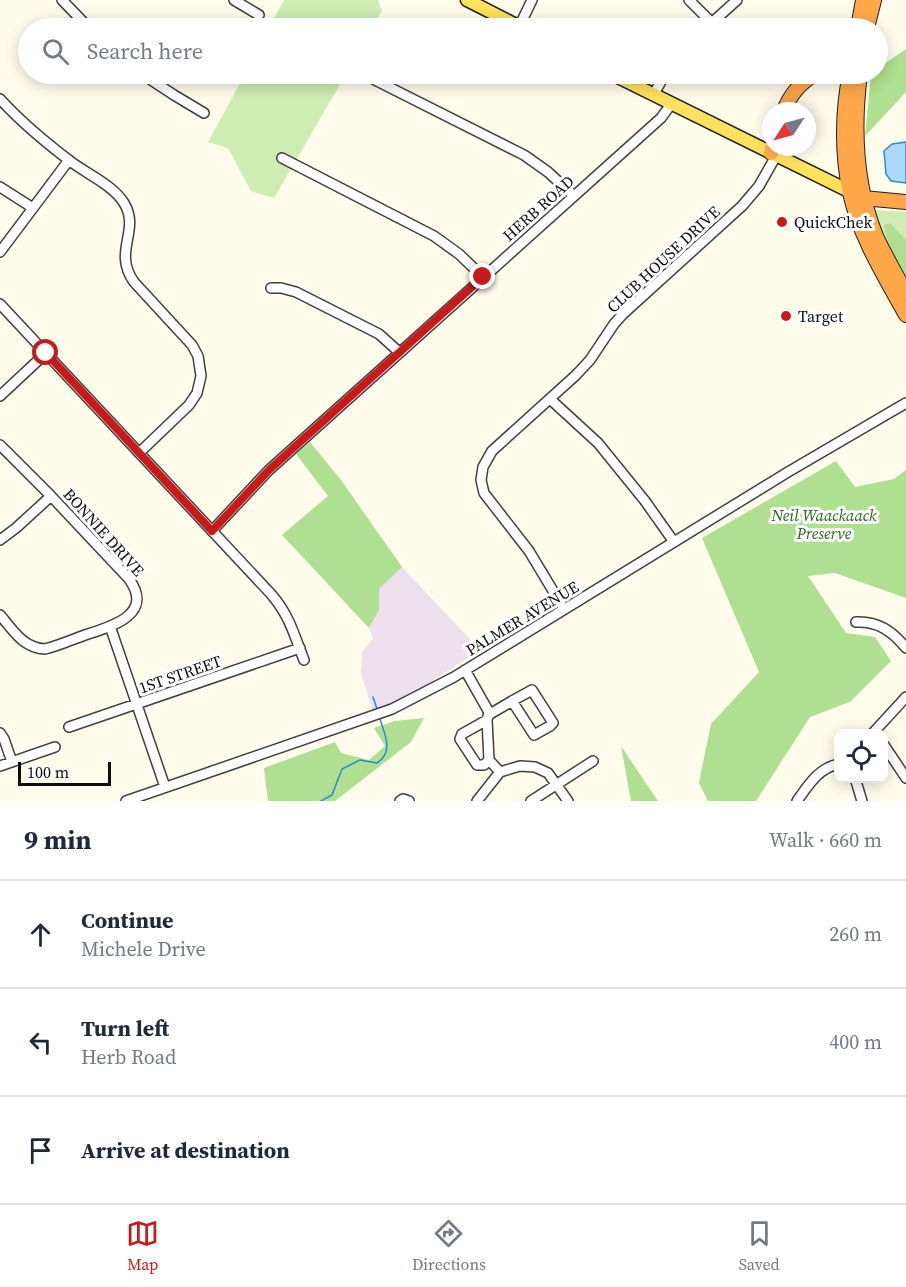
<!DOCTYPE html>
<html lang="en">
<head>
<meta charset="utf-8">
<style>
  :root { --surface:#fff; --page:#f6f6f7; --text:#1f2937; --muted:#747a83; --line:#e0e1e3; --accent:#c81b19 }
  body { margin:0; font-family:"Source Serif 4",serif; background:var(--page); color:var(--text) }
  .controls { position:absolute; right:18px; bottom:18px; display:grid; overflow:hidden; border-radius:12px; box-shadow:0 3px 15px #0003 }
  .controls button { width:54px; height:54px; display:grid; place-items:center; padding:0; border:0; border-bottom:2px solid var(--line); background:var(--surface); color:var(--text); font:30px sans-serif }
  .compass { position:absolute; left:762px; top:102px; width:54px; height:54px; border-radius:50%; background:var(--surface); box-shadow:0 3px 15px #0003; rotate:234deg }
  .scale { position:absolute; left:18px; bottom:15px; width:93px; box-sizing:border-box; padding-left:6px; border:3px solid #0d0d0d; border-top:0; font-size:16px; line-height:21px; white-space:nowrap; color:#0d0d0d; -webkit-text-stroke:4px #fff; paint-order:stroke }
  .stop { position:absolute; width:18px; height:18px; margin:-14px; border:4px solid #c81b19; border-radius:50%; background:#fff }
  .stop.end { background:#c81b19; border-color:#fff; box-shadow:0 2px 6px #0008 }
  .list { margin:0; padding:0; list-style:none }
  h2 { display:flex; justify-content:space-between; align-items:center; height:78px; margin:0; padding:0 24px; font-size:26px }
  h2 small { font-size:20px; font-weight:400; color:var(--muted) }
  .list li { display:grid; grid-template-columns:39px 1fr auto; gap:18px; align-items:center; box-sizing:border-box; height:108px; padding:0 24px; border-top:2px solid var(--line) }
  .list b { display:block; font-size:22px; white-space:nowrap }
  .list p { margin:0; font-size:20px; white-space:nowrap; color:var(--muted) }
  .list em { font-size:20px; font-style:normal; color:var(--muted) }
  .icon { flex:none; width:33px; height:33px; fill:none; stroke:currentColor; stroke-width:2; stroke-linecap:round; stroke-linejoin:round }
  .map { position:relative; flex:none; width:906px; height:801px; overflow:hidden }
  .search { position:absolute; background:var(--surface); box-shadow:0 3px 15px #0003; left:18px; right:18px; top:18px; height:66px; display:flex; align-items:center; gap:15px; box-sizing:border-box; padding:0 21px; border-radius:33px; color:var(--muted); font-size:22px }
  .sheet { height:402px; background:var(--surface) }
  nav { display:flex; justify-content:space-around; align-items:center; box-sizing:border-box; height:84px; border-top:2px solid var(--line); background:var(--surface); font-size:16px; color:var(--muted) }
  nav a { display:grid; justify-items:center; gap:3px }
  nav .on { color:var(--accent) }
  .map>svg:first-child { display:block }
</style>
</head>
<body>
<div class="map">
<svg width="906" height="801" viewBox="0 0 906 801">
  <rect width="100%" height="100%" fill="#fffcec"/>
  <path fill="#ece0ec" d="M402,567L480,650L409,696L373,712L361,673L362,652L373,639L369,628L379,610V589Z"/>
  <path fill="#cdedb3" d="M284,0H378L382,11L372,28H269Z
    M245,74H346L274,198L251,191L228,148L208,142Z
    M875,210L906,212V283L895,264L874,214L876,213Z"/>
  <path fill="#afdf90" d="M906,49V92L865,136L871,74H878V68Z
    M890,223L906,240V273C896,261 885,240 884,225Z
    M310,442L341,480L402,567L379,589V610L369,628L282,535L328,496L296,454Z
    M836,461L855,487L894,479L906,470V598L835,573L808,576L846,633L875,637L891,661L850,702L810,717L756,801H708L699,783L711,724L759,672L702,538Z
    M424,718L411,742L335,801H268L264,768L335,742L341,753L369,760L385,746L374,728L395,721Z
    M621,746L658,801H631Z"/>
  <path fill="#acd9fb" stroke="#2d8ad9" stroke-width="1.5" d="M906,142V183L891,181L886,174L884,151L892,144Z"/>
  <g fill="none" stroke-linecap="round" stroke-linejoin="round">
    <path stroke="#2d8ad9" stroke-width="1.5" d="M373,697L377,709
      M321,801L332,795L342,769L360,760L377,763C394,752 385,735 380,719"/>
    <defs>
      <path id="minor" d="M62,0L89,28
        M234,0L259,15
        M689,0L712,23
        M519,27L532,0
        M706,28L737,0
        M142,74L174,95L204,113
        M363,74L524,155L548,172L574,196
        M654,94L665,74
        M0,99C21,122 45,142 70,161C87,174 113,185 124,203C141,231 112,251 134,282L192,345L198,356L201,376L197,393L189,405L139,453
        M282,158L434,236L459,254L483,277
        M0,187L33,208
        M0,252L69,160
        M271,288H281L296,292L379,334L399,352
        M0,304L271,594C290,616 294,635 304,660
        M0,396L46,353
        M550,399L598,443L645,501L674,542
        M0,445L51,496L129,579C155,615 110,627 85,635C71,640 58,646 45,649C23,648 13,630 0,615
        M212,531L269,470L661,118L672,103
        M0,540L16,528L51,496
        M564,609L529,551L484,493L481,480L483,467L492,451L576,375L590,360L614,324L623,314L742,206L759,186L776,156
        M856,622C878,621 892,631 906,648
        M110,626L165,787
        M465,670L490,714
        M532,690L553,723L550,726L534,735L512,701Z
        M490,714L488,716L487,720L489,760L500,772
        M490,714L512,701
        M487,720L462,734L460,739L477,765H484L489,760
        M69,727L300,648
        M0,733L4,739L12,762
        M872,734L906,697
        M884,745L906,778
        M0,766L55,747
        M855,778L862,801
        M126,801L392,709L454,677L788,472L906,403
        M400,801L403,799L409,801
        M477,801L500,772L520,766L535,767L548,773L568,801
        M531,801L593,761
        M797,801C809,784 818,769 838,764"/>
      <path id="major" d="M467,0L522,28
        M612,74L857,195"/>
      <path id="highway" d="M858,28L863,0
        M867,28L874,0
        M850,74C842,112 842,155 850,193C860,237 885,277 906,315
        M860,74C853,129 855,184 876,236C885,256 896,274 906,293
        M784,111C790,94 800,83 815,74
        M771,153L773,147
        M863,198L906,202"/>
    </defs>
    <use href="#minor" stroke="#404040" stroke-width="12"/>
    <use href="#major" stroke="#1e1e1e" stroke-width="15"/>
    <use href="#highway" stroke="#1e1e1e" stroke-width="16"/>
    <use href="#minor" stroke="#fff" stroke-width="9"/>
    <use href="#major" stroke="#ffe15c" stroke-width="12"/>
    <use href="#highway" stroke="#ffa84a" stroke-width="14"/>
  </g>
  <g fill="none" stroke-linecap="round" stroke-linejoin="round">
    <path stroke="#c81b19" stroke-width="8" d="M46,353L212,531L269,470L483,277"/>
  </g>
  <g fill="#c81b19" stroke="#fff" stroke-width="2">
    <circle cx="782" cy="222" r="6"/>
    <circle cx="786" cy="316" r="6"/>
  </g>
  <g text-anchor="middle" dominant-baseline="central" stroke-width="6" stroke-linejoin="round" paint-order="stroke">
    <g font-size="16" fill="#0d0d0d" stroke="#fff">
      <text transform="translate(538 208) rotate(-42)">HERB ROAD</text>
      <text transform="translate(663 259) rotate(-43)">CLUB HOUSE DRIVE</text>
      <text transform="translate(104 532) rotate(48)">BONNIE DRIVE</text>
      <text transform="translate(522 618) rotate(-31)">PALMER AVENUE</text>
      <text transform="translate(180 674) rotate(-19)">1ST STREET</text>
    </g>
    <g font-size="16" fill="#0d0d0d" stroke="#fff" text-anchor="start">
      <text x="794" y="222">QuickChek</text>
      <text x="798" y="316">Target</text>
    </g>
    <g font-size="16" font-style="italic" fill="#246a18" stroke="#fff">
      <text x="824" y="515">Neil Waackaack<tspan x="824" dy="18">Preserve</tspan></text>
    </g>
  </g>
</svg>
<div class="controls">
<button><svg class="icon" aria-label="locate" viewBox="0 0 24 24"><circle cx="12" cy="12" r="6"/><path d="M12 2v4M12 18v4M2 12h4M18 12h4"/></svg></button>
</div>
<svg class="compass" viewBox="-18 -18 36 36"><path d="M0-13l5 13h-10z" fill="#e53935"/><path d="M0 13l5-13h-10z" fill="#747a83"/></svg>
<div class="scale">100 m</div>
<div class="stop" style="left:46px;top:353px"></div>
<div class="stop end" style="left:483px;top:277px"></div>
<div class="search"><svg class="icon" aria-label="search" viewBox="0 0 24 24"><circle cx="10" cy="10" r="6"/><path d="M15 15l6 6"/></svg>Search here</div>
</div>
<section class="sheet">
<h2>9 min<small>Walk · 660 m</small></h2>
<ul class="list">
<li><svg class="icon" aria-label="ahead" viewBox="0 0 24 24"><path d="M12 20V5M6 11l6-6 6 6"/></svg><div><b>Continue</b><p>Michele Drive</p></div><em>260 m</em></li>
<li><svg class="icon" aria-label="left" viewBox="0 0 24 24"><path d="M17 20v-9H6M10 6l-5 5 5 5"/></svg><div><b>Turn left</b><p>Herb Road</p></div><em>400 m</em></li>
<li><svg class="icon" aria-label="arrive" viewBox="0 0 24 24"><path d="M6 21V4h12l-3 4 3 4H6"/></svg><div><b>Arrive at destination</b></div></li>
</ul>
</section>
<nav>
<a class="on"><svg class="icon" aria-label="map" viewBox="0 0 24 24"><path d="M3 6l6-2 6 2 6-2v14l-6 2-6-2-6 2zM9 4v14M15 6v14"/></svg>Map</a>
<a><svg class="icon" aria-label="directions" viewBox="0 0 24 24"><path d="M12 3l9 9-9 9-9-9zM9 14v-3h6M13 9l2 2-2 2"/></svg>Directions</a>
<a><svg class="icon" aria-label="saved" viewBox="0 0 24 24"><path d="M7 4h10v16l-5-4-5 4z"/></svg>Saved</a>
</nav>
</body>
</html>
